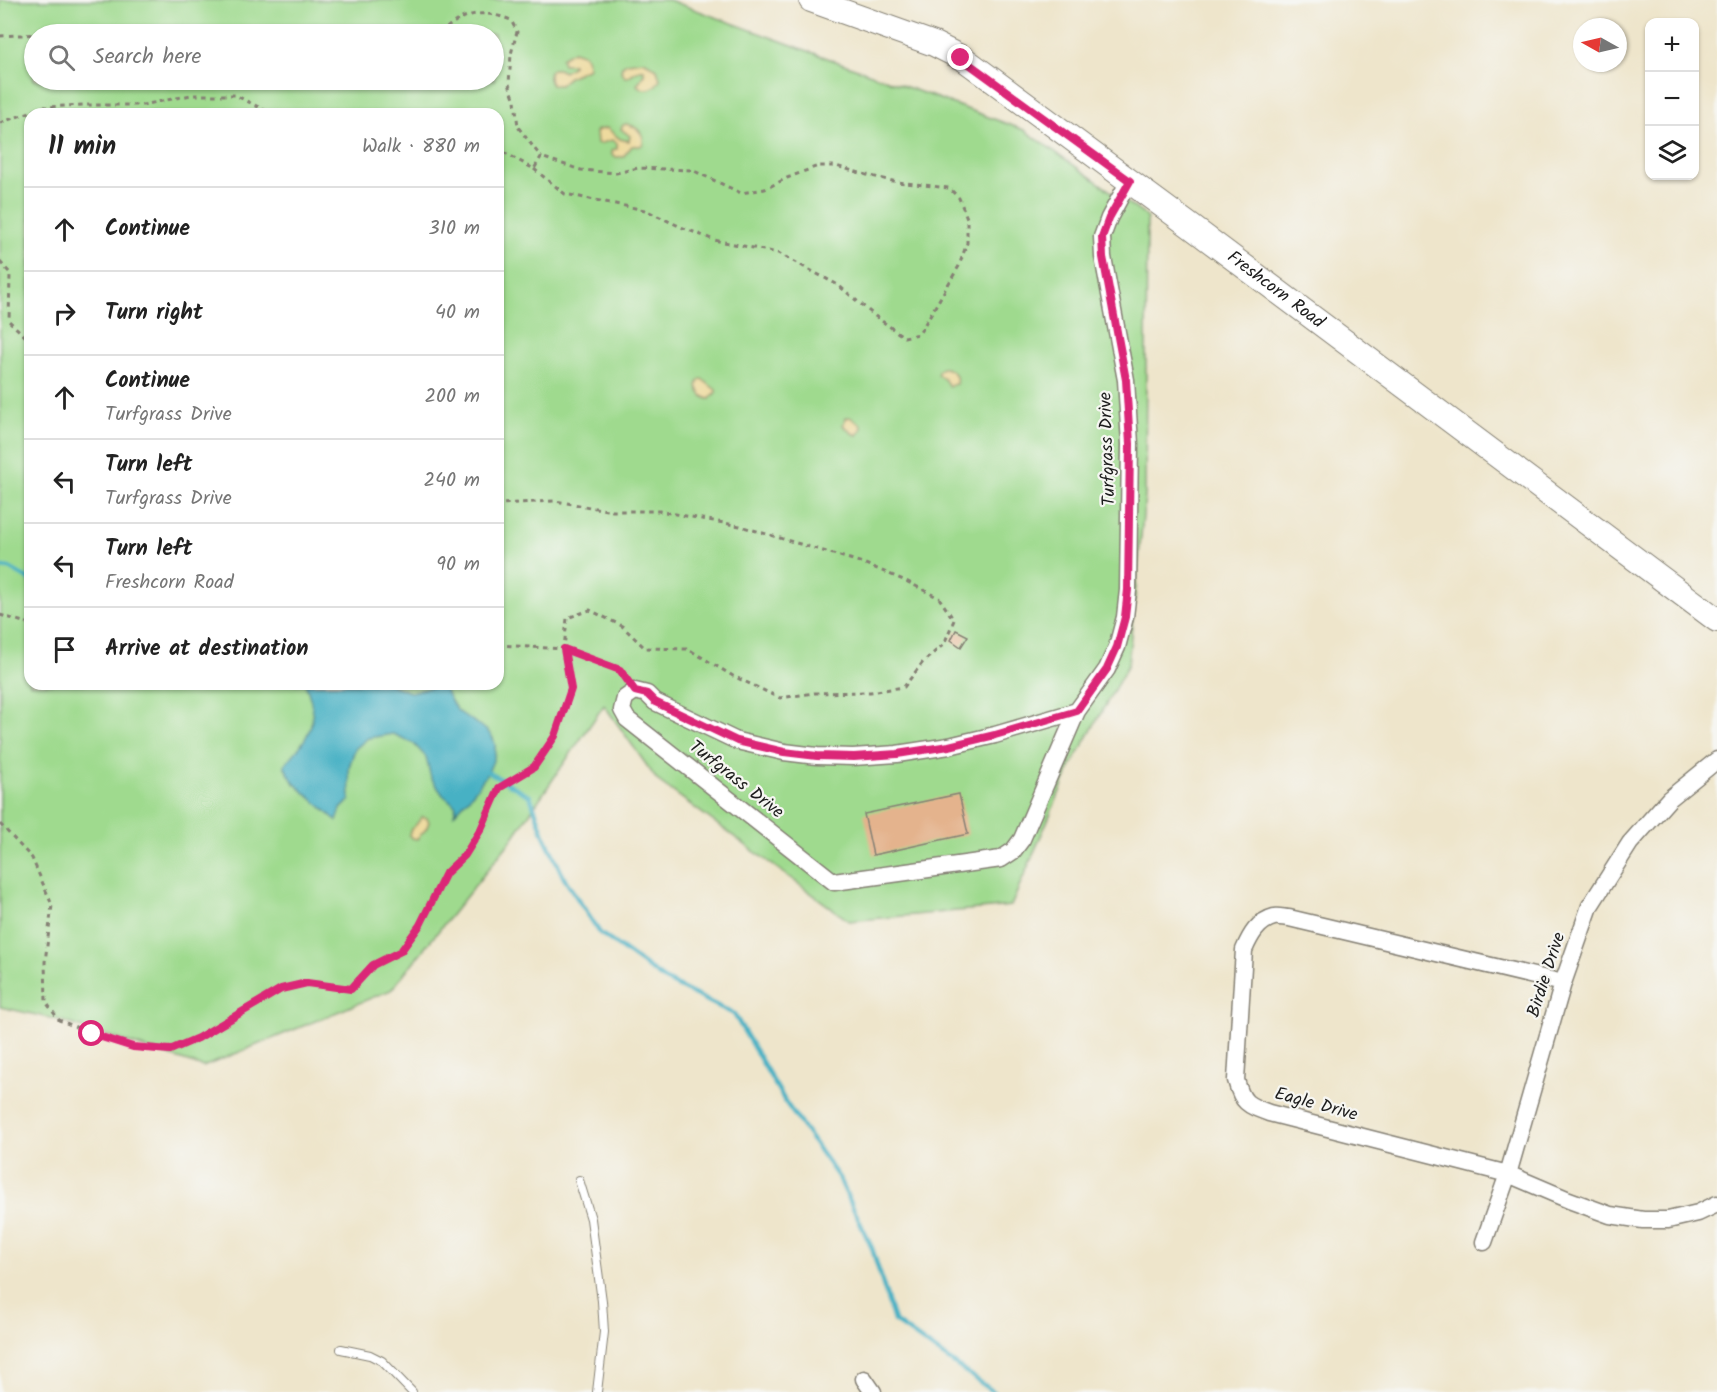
<!DOCTYPE html>
<html lang="en">
<head>
<meta charset="utf-8">
<style>
  :root { --surface:#fff; --page:#f2f2f2; --text:#222; --muted:#767676; --line:#e0e0e0 }
  body { margin:0; font-family:Kalam,sans-serif; background:var(--page); color:var(--text) }
  .controls { position:absolute; right:18px; top:18px; display:grid; overflow:hidden; border-radius:12px; box-shadow:0 2px 4px #0004 }
  .controls button { width:54px; height:54px; display:grid; place-items:center; padding:0; border:0; border-bottom:2px solid var(--line); background:var(--surface); color:var(--text); font:30px sans-serif }
  .compass { position:absolute; left:1573px; top:18px; width:54px; height:54px; border-radius:50%; background:var(--surface); box-shadow:0 2px 4px #0004; rotate:278deg }
  .stop { position:absolute; width:18px; height:18px; margin:-14px; border:4px solid #db2777; border-radius:50%; background:#fff }
  .stop.end { background:#db2777; border-color:#fff; box-shadow:0 2px 6px #0008 }
  .list { margin:0; padding:0; list-style:none }
  h2 { display:flex; justify-content:space-between; align-items:center; height:78px; margin:0; padding:0 24px; font-size:26px }
  h2 small { font-size:20px; font-weight:400; color:var(--muted) }
  .list li { display:grid; grid-template-columns:39px 1fr auto; gap:18px; align-items:center; box-sizing:border-box; height:84px; padding:0 24px; border-top:2px solid var(--line) }
  .list b { display:block; font-size:22px; white-space:nowrap }
  .list p { margin:0; font-size:20px; white-space:nowrap; color:var(--muted) }
  .list em { font-size:20px; font-style:normal; color:var(--muted) }
  .icon { flex:none; width:33px; height:33px; fill:none; stroke:currentColor; stroke-width:2; stroke-linecap:round; stroke-linejoin:round }
  .map { position:relative; flex:none; width:1717px; height:1392px; overflow:hidden }
  .search { position:absolute; background:var(--surface); box-shadow:0 2px 4px #0004; left:24px; top:24px; width:480px; height:66px; display:flex; align-items:center; gap:15px; box-sizing:border-box; padding:0 21px; border-radius:33px; color:var(--muted); font-size:22px }
  .panel { position:absolute; background:var(--surface); box-shadow:0 2px 4px #0004; left:24px; top:108px; width:480px; height:582px; border-radius:18px }
  .map>svg:first-child { display:block }
</style>
</head>
<body>
<div class="map">
<svg width="1717" height="1392" viewBox="0 0 1717 1392">
  <rect width="100%" height="100%" fill="#f6f6f2"/>
  <filter id="ink" filterUnits="userSpaceOnUse"><feTurbulence type="fractalNoise" baseFrequency=".0167" numOctaves="2"/><feDisplacementMap in="SourceGraphic" scale="12" xChannelSelector="R" yChannelSelector="G"/><feConvolveMatrix kernelMatrix="1 2 1 2 8 2 1 2 1" color-interpolation-filters="sRGB"/></filter>
  <filter id="wash" filterUnits="userSpaceOnUse"><feTurbulence type="fractalNoise" baseFrequency=".008" numOctaves="4" result="noise"/><feDisplacementMap in="SourceGraphic" scale="24" xChannelSelector="R" yChannelSelector="G"/><feGaussianBlur stdDeviation="1.35" result="paint"/><feColorMatrix in="noise" values="0 0 0 0 0 0 0 0 0 0 0 0 0 0 0 0 0 1.4 0 .05"/><feComposite in="paint" operator="in"/></filter>
  <g filter="url(#wash)">
    <rect width="100%" height="100%" fill="#eee5cb"/>
    <path fill="#9fda8e" stroke="#5e7b55" stroke-width="1.5" fill-rule="evenodd" d="M0,0H669L1024,130L1147,217L1145,496L1128,665L1070,768L1011,906L849,921L657,780L604,705L510,842L391,990L203,1067L59,1020L0,1007ZM34,34H494V80H34ZM30,114H498V684H30Z"/>
    <path fill="#eeda9e" stroke="#857b5d" stroke-width="1.5" d="M573,51L585,55L589,68L569,77L560,85H552C548,79 547,74 552,69H558L564,72L573,66V64H563L561,58Z
      M644,61L657,69L660,79C655,89 646,93 637,85L644,74V70C636,68 632,77 625,77L621,71L622,66L627,63Z
      M626,124C636,126 645,133 643,144L640,146H632L623,157H616L612,154V150L617,149V143L612,140L599,144L597,143L596,132L598,130L607,128L620,139L629,141L630,136L621,129L623,125Z
      M942,368H946C954,371 958,376 956,384L949,386L944,379L938,375V371Z
      M702,379L716,390V392L710,399C703,399 699,392 697,386L699,380Z
      M850,417L861,425L862,429L857,435L852,433L843,425L846,418Z
      M422,817L427,818L429,822L426,829L417,839L412,838L409,835L411,829L415,826Z"/>
    <path fill="#46b1c4" stroke="#316670" stroke-width="1.5" d="M305,684H389L410,692L443,685C447,693 451,703 457,710C466,719 483,724 491,735C508,759 469,798 454,814L456,806L443,795L431,778L426,757L413,743L393,734L368,738L355,749L349,767L350,800L341,809L337,821L294,783L284,766C308,738 322,722 305,684Z"/>
    <g fill="none" stroke-linecap="round" stroke-linejoin="round">
      <path stroke="#46b1c4" stroke-width="4.5" d="M0,567L9,568L30,580
        M488,772L530,796L544,835L564,878L600,933L665,980L734,1014L786,1103L839,1178L872,1248L894,1321L994,1392"/>
    </g>
    <g id="blocks">
      <path fill="#e4b38d" d="M956,630L968,636L961,647L951,640Z
        M959,794L968,834L873,855L864,814Z"/>
    </g>
  </g>
  <g filter="url(#ink)">
    <use href="#blocks" fill-opacity="0" stroke="#858074" stroke-width="1.5"/>
    <g fill="none" stroke-linecap="round" stroke-linejoin="round">
      <defs>
        <path id="lane" d="M579,1180L591,1219L602,1301L604,1332L597,1392
          M341,1349L370,1355L382,1361L412,1392"/>
        <path id="street" d="M1077,711L1022,839L1013,851L1001,859L834,882L627,719L622,710L625,698L635,691L647,694L655,702L737,741L784,752L817,756L853,757L897,754L949,746L995,735L1077,711L1107,669L1117,647L1125,617L1128,590L1130,444L1126,380L1103,257L1102,237L1109,218L1129,181
          M1563,983L1289,918C1285,918 1278,916 1274,917C1258,921 1250,936 1244,950L1236,1080C1242,1103 1247,1105 1269,1113L1508,1174L1569,1200L1610,1215L1643,1220H1668L1698,1213L1717,1204
          M1484,1242L1508,1174L1563,983L1590,906L1630,843L1669,799L1717,760
          M864,1379L873,1392"/>
        <g id="secondary">
          <path id="s1" d="M811,0L934,44L964,59L1193,228L1717,620"/>
        </g>
      </defs>
      <use href="#lane" stroke="#858074" stroke-width="10"/>
      <use href="#street" stroke="#858074" stroke-width="19"/>
      <use href="#secondary" stroke="#858074" stroke-width="26"/>
      <path stroke="#858074" stroke-width="3" stroke-dasharray="4.5 4.5" stroke-linecap="butt" d="M440,34C462,12 482,9 511,20L517,32L511,54L509,84L515,100L518,127L541,157L534,169L498,149
        M0,36L41,34
        M0,123L44,107L83,105H143L191,95H235L272,114
        M534,169L565,194L645,210L681,227L714,240L778,253L838,285L875,316L904,337L919,334L959,266L967,243V218L959,198L949,188L897,182L867,175L836,166H818L787,178L765,189L741,193L692,170L638,168L616,173L581,170L541,157
        M0,262L10,273L9,321L30,341
        M0,615L30,624
        M498,645L564,649L620,670L626,679
        M0,824L32,858L52,905L45,962L46,1002L59,1020L92,1034L133,1047L170,1050L198,1038L281,989L307,983L350,989L373,965L401,951L420,925L446,873L465,855L481,829L499,788L534,767L555,736L571,689L564,649L567,618L590,610L622,626L645,648L688,649L733,676L780,698L814,693L870,692L904,687L923,662L944,644L954,620L939,598L906,581L863,563L740,526L659,511H613L555,501L498,504"/>
      <use href="#lane" stroke="#fff" stroke-width="8"/>
      <use href="#street" stroke="#fff" stroke-width="16"/>
      <use href="#secondary" stroke="#fff" stroke-width="24"/>
    </g>
  </g>
  <g fill="none" stroke-linecap="round" stroke-linejoin="round" filter="url(#ink)">
    <path stroke="#db2777" stroke-width="8" d="M92,1034L133,1047L170,1050L198,1038L281,989L307,983L351,989L373,965L401,951L420,925L446,873L465,855L481,829L499,788L534,767L555,736L571,689L564,649L620,670L635,691L647,694L655,702L737,741L784,752L817,756L854,757L897,754L949,746L995,735L1077,711L1107,669L1117,647L1125,617L1128,590L1130,444L1126,380L1103,257L1102,237L1109,218L1130,181L961,58"/>
  </g>
  <g text-anchor="middle" dominant-baseline="central" stroke-width="4.5" stroke-linejoin="round" paint-order="stroke">
    <g font-size="18" fill="#1c1c1c" stroke="#f6f6f2">
      <text stroke="none"><textPath href="#s1" startOffset="552">Freshcorn Road</textPath></text>
      <text transform="translate(1108 449) rotate(-92)">Turfgrass Drive</text>
      <text transform="translate(736 780) rotate(38)">Turfgrass Drive</text>
      <text transform="translate(1547 975) rotate(-72)">Birdie Drive</text>
      <text transform="translate(1316 1105) rotate(15)">Eagle Drive</text>
    </g>
  </g>
</svg>
<div class="controls">
<button>+</button>
<button>−</button>
<button><svg class="icon" aria-label="layers" viewBox="0 0 24 24"><path d="M12 4l9 5-9 5-9-5zM3 14l9 5 9-5"/></svg></button>
</div>
<svg class="compass" viewBox="-18 -18 36 36"><path d="M0-13l5 13h-10z" fill="#e53935"/><path d="M0 13l5-13h-10z" fill="#767676"/></svg>
<div class="stop" style="left:92px;top:1034px"></div>
<div class="stop end" style="left:961px;top:58px"></div>
<div class="search"><svg class="icon" aria-label="search" viewBox="0 0 24 24"><circle cx="10" cy="10" r="6"/><path d="M15 15l6 6"/></svg>Search here</div>
<section class="panel">
<h2>11 min<small>Walk · 880 m</small></h2>
<ul class="list">
<li><svg class="icon" aria-label="ahead" viewBox="0 0 24 24"><path d="M12 20V5M6 11l6-6 6 6"/></svg><div><b>Continue</b></div><em>310 m</em></li>
<li><svg class="icon" aria-label="right" viewBox="0 0 24 24"><path d="M7 20v-9h11M14 6l5 5-5 5"/></svg><div><b>Turn right</b></div><em>40 m</em></li>
<li><svg class="icon" aria-label="ahead" viewBox="0 0 24 24"><path d="M12 20V5M6 11l6-6 6 6"/></svg><div><b>Continue</b><p>Turfgrass Drive</p></div><em>200 m</em></li>
<li><svg class="icon" aria-label="left" viewBox="0 0 24 24"><path d="M17 20v-9H6M10 6l-5 5 5 5"/></svg><div><b>Turn left</b><p>Turfgrass Drive</p></div><em>240 m</em></li>
<li><svg class="icon" aria-label="left" viewBox="0 0 24 24"><path d="M17 20v-9H6M10 6l-5 5 5 5"/></svg><div><b>Turn left</b><p>Freshcorn Road</p></div><em>90 m</em></li>
<li><svg class="icon" aria-label="arrive" viewBox="0 0 24 24"><path d="M6 21V4h12l-3 4 3 4H6"/></svg><div><b>Arrive at destination</b></div></li>
</ul>
</section>
</div>
</body>
</html>
